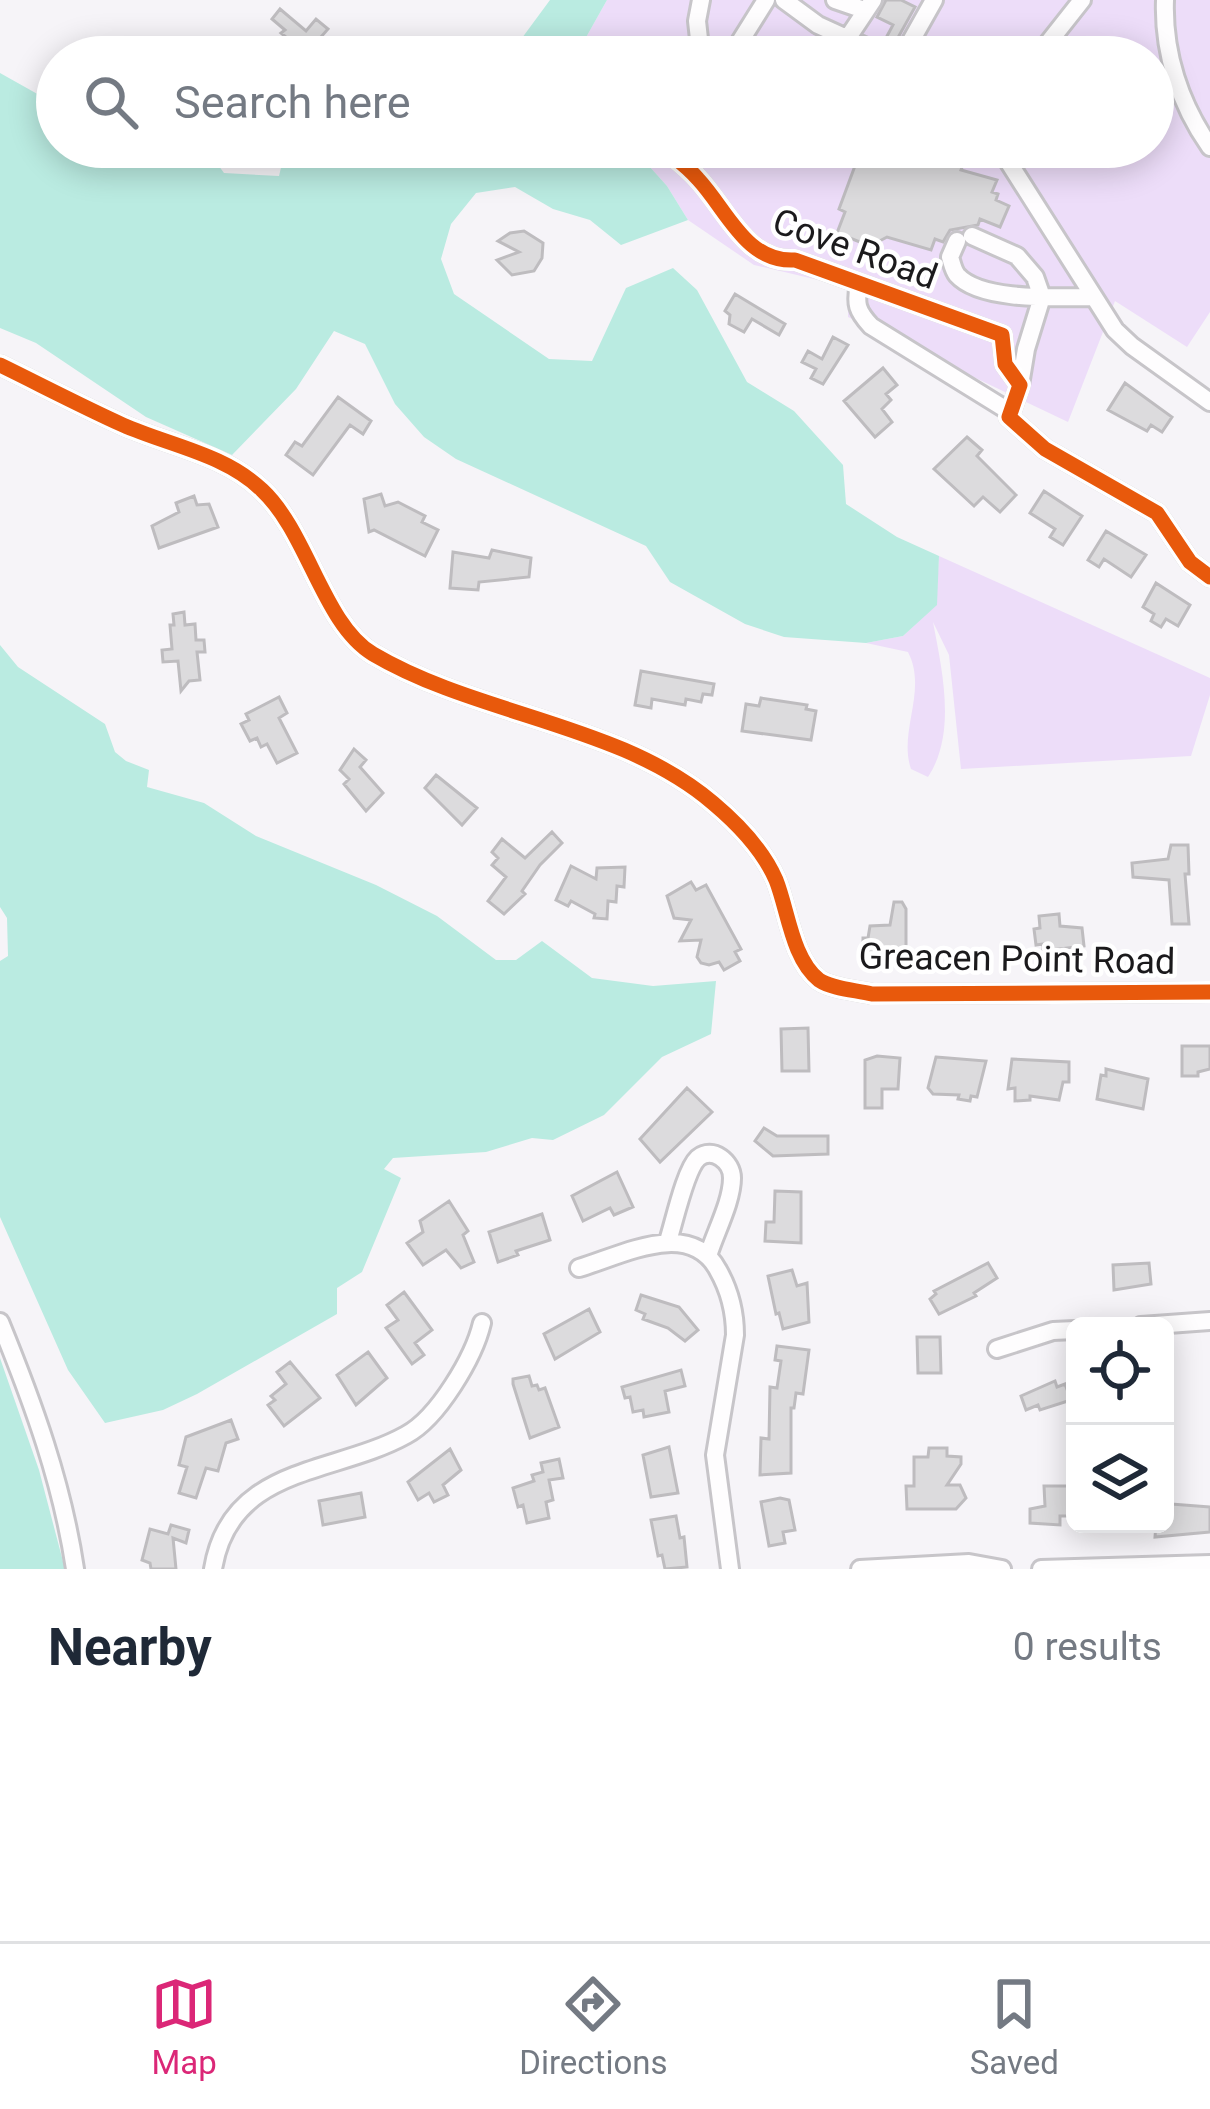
<!DOCTYPE html>
<html lang="en">
<head>
<meta charset="utf-8">
<style>
  :root { --surface:#fff; --page:#f6f6f7; --text:#1f2937; --muted:#747a83; --line:#e0e1e3; --accent:#db2777 }
  body { margin:0; font-family:Roboto,sans-serif; background:var(--page); color:var(--text) }
  .controls { position:absolute; right:36px; bottom:36px; display:grid; overflow:hidden; border-radius:18px; box-shadow:0 6px 30px #0003 }
  .controls button { width:108px; height:108px; display:grid; place-items:center; padding:0; border:0; border-bottom:3px solid var(--line); background:var(--surface); color:var(--text); font:60px sans-serif }
  .list { margin:0; padding:0; list-style:none }
  h2 { display:flex; justify-content:space-between; align-items:center; height:156px; margin:0; padding:0 48px; font-size:51px }
  h2 small { font-size:39px; font-weight:400; color:var(--muted) }
  .icon { flex:none; width:66px; height:66px; fill:none; stroke:currentColor; stroke-width:2; stroke-linecap:round; stroke-linejoin:round }
  .map { position:relative; flex:none; width:1210px; height:1569px; overflow:hidden }
  .search { position:absolute; background:var(--surface); box-shadow:0 6px 30px #0003; left:36px; right:36px; top:36px; height:132px; display:flex; align-items:center; gap:30px; box-sizing:border-box; padding:0 42px; border-radius:66px; color:var(--muted); font-size:45px }
  .sheet { height:372px; background:var(--surface) }
  nav { display:flex; justify-content:space-around; align-items:center; box-sizing:border-box; height:168px; border-top:3px solid var(--line); background:var(--surface); font-size:33px; color:var(--muted) }
  nav a { display:grid; justify-items:center; gap:6px }
  nav .on { color:var(--accent) }
  .map>svg:first-child { display:block }
</style>
</head>
<body>
<div class="map">
<svg width="1210" height="1569" viewBox="0 0 1210 1569">
  <rect width="100%" height="100%" fill="#f6f4f8"/>
  <path fill="#edddf9" d="M607,0H1210V312L1187,347L1115,301L1068,422L848,317V287L754,265L688,220L667,186L632,147H1153V57H575Z
    M939,556L1210,678V695L1191,756L961,769L949,655L933,622C942,670 957,733 928,777L911,769C898,731 928,691 908,652L866,643L903,636L936,605Z"/>
  <path fill="#baebe1" d="M550,0H607L575,57H508Z
    M0,73L57,105V147H205L224,173L279,176L286,147H381L421,152L439,147H632L667,186L688,220L621,245L590,220L553,209L515,187L476,193L451,224L441,259L454,294L549,359L592,361L626,288L673,268L697,290L747,382L794,411L843,465L846,504L897,537L939,556L937,605L903,636L866,643L784,637L745,624L670,582L646,546L456,459L424,437L395,404L365,344L334,331L296,389L232,455L146,417L36,343L0,328Z
    M0,645L18,667L105,724L115,752L126,761L149,770L147,787L204,803L256,836L376,885L437,916L496,960H516L542,941L592,978L653,986L716,981L711,1034L662,1057L604,1115L553,1140L532,1138L486,1152L393,1158L384,1169L401,1178L362,1272L337,1288V1314L197,1394L163,1410L105,1423L68,1370L0,1217V961L8,956L7,918L0,907Z
    M0,1358L39,1470L65,1569H0Z"/>
  <path fill="#dcdbdd" stroke="#bebcbf" stroke-width="3" d="M886,0H901L915,7L895,43L886,38L893,25L877,17Z
    M280,9L306,31L316,19L328,29L306,54L281,33L285,30L272,19Z
    M868,147H893L932,162L937,147H970L961,170L997,180L992,192L998,194L996,200L1009,206L1000,227L980,219L978,225L950,230L943,242L935,239L931,250L887,237L870,246L837,233L845,212L839,209L859,155L864,157Z
    M524,231L543,243L542,258L534,271L512,275L497,260L519,252L498,241L510,233Z
    M735,294L785,324L779,335L752,319L744,332L729,324L730,315L725,311Z
    M833,337L848,345L823,384L811,378L816,369L802,362L808,351L822,359Z
    M883,368L897,385L886,394L891,400L882,409L892,422L875,437L844,401Z
    M1125,383L1172,417L1162,432L1151,425L1147,431L1108,410Z
    M338,397L371,421L363,434L350,425L313,475L286,455L295,442L302,446Z
    M967,437L982,450L977,456L1016,495L1000,512L983,497L974,506L934,469Z
    M1044,491L1082,516L1063,545L1050,537L1055,529L1030,513Z
    M381,494L385,506L398,502L425,516L422,522L438,530L425,556L374,530L369,532L364,499Z
    M194,496L197,505L209,504L218,527L159,548L152,526L179,512L176,503Z
    M1106,531L1146,555L1131,577L1104,559L1099,567L1088,560Z
    M492,550L531,558L529,577L479,582L478,590L450,588L453,552L489,558Z
    M1156,583L1190,605L1178,626L1166,619L1161,627L1151,621L1154,614L1143,607Z
    M184,612L185,625L195,624L196,640H204L205,652H197L200,680L189,681L181,691L178,661L163,662L162,650L172,649L170,625H174L173,614Z
    M641,671L714,684L712,695L703,694L701,702L686,699L685,705L652,699L651,708L635,705Z
    M279,697L287,713L279,718L297,753L277,763L267,744L261,747L257,738L250,741L241,724L249,720L246,714Z
    M761,698L807,705L806,709L816,711L811,740L742,731L746,704L759,706Z
    M354,749L366,760L360,767L383,793L366,811L344,784L349,779L340,770Z
    M436,775L477,808L462,825L425,788Z
    M552,832L562,843L540,865L522,891L525,894L504,914L488,901L506,877L492,865L498,858L492,852L502,839L525,858Z
    M1171,845H1188L1189,874H1185L1189,924H1172L1169,880L1133,877L1132,863L1168,859Z
    M571,866L596,879L597,868L625,867L624,887L617,886L616,902L608,901L607,919L594,918L595,914L571,901L568,906L556,900Z
    M691,882L696,890L706,885L741,949L735,952L740,961L724,970L719,962L709,965L701,963L697,957L701,940L680,941L691,920L674,918L667,896Z
    M894,902H902L906,909V953H894V961H869V955H863V938H868L870,926L890,925Z
    M1059,914L1060,926L1082,928L1084,946L1043,951V944L1036,945L1034,929L1040,928L1039,916Z
    M808,1028L809,1071H782L781,1029Z
    M1182,1046H1210V1069L1198,1072V1076H1182Z
    M877,1056L900,1058L898,1089H882V1108H865V1060Z
    M936,1057L986,1061L977,1097L971,1096L970,1101L958,1099L959,1095L933,1094L928,1088Z
    M1012,1059L1069,1062V1082H1063L1059,1100L1030,1096V1100L1015,1101V1088L1008,1089Z
    M1106,1069L1148,1079L1143,1109L1097,1099L1101,1075L1106,1076Z
    M687,1088L712,1112L660,1162L640,1139Z
    M764,1128L777,1136H828V1154L773,1156L755,1141Z
    M617,1172L633,1207L614,1215L610,1208L583,1221L572,1196Z
    M775,1191L801,1192V1243L765,1241L766,1222H774Z
    M449,1201L468,1231L463,1235L474,1262L461,1268L446,1250L423,1265L407,1243L423,1232L420,1221Z
    M542,1214L550,1240L516,1251L518,1255L498,1262L489,1232Z
    M988,1263L997,1278L974,1293L976,1296L939,1314L930,1299L936,1294L934,1291Z
    M1149,1263L1151,1284L1114,1290L1113,1265Z
    M792,1270L797,1286L807,1283L809,1322L783,1329L779,1313L776,1314L768,1276Z
    M404,1292L432,1330L415,1343L424,1355L412,1364L386,1328L398,1320L387,1305Z
    M641,1295L679,1307L698,1330L685,1341L668,1328L643,1319L645,1314L636,1310Z
    M589,1309L600,1332L555,1359L544,1334Z
    M917,1337H940L941,1373H918Z
    M777,1346L809,1350L803,1394L796,1393L794,1408H791V1473L760,1475L761,1438L769,1439L770,1387L777,1388L781,1361L775,1360Z
    M368,1352L387,1378L356,1405L337,1375Z
    M290,1362L320,1398L284,1426L268,1405L275,1400L271,1396L286,1384L277,1372Z
    M681,1370L685,1386L665,1391L669,1412L644,1417L643,1410L633,1412L630,1397L625,1398L622,1387Z
    M529,1376L532,1386L537,1385L539,1390L545,1388L559,1427L530,1438L513,1384V1379Z
    M1055,1381L1057,1387L1065,1384L1071,1400L1040,1410L1038,1405L1026,1410L1021,1396Z
    M231,1420L238,1439L226,1443L218,1471L206,1468L196,1498L179,1493L187,1467L179,1465L186,1437Z
    M669,1447L678,1493L651,1497L643,1455Z
    M929,1448H947V1456L961,1457V1464L947,1485H960L966,1498L956,1509H907L906,1486H914V1457H928Z
    M450,1449L461,1470L443,1485L448,1495L434,1502L429,1493L418,1500L408,1482Z
    M559,1459L563,1478L549,1480L553,1500L546,1502L549,1518L527,1523L523,1505L518,1507L513,1488L534,1481L532,1475L543,1472L541,1463Z
    M1044,1486H1069V1499H1075V1516H1060V1525L1030,1523V1509L1045,1506Z
    M361,1493L365,1517L323,1525L319,1501Z
    M780,1498L789,1500L795,1530L783,1532L785,1543L769,1546L761,1502Z
    M1171,1504L1210,1507V1532L1155,1537L1156,1524H1165V1514H1171Z
    M676,1516L680,1538L684,1537L687,1567L665,1569L662,1555L658,1556L651,1520Z
    M171,1525L189,1530L186,1543L173,1538L176,1569H151L150,1563L142,1560L150,1529L168,1534Z"/>
  <g fill="none" stroke-linecap="round" stroke-linejoin="round">
    <defs>
      <path id="minor" d="M701,0L697,21L701,57
        M784,0L818,25L888,57
        M835,0L864,10
        M1165,0C1163,53 1180,104 1210,147
        M847,39L873,0
        M722,57L736,48L766,0
        M902,57L934,0
        M1037,57L1082,0
        M662,147C674,157 688,167 698,179C727,210 746,263 795,260L1002,335L1005,364L1020,385L1009,417L1045,449L1157,513L1190,562L1210,577
        M999,147L1115,330L1132,346L1210,402
        M972,236L1017,256L1035,277L1042,297L1026,349L1020,385
        M957,241L950,257C952,263 953,270 957,275C981,302 1059,297 1092,297
        M859,284C855,304 857,311 871,326L1010,412
        M0,365C41,385 81,406 123,425C168,445 225,454 262,490C308,533 323,624 373,654C478,716 621,724 713,803C738,824 763,850 776,880C788,910 792,959 819,980C832,989 856,990 872,994L1210,992
        M668,1241C674,1223 685,1170 698,1158C713,1146 732,1162 732,1178C732,1201 716,1231 709,1253
        M579,1268C623,1255 690,1218 718,1270C730,1291 735,1311 735,1335L715,1455L730,1569
        M0,1322C33,1403 62,1482 75,1569
        M1141,1326L1210,1321
        M997,1349L1053,1331L1075,1330
        M213,1569C230,1465 334,1475 406,1435C438,1418 474,1357 482,1323
        M860,1569L969,1563L1002,1569
        M1041,1569L1210,1564"/>
    </defs>
    <use href="#minor" stroke="#c7c5c9" stroke-width="22"/>
    <use href="#minor" stroke="#fefdfe" stroke-width="16"/>
    <defs>
      <path id="cycleway" d="M662,147C674,157 688,167 698,179C727,210 746,263 795,260L1002,335L1005,364L1020,385L1009,417L1045,449L1157,513L1190,562L1210,577
        M0,365C41,385 81,406 123,425C168,445 225,454 262,490C308,533 323,624 373,654C478,716 621,724 713,803C738,824 763,850 776,880C788,910 792,959 819,980C832,989 856,990 872,994L1210,992"/>
    </defs>
    <use href="#cycleway" stroke="#fff" stroke-width="22"/>
    <use href="#cycleway" stroke="#e8590c" stroke-width="15"/>
  </g>
  <g text-anchor="middle" dominant-baseline="central" stroke-width="9" stroke-linejoin="round" paint-order="stroke">
    <g font-size="36" fill="#1b1a1c" stroke="#fff">
      <text transform="translate(855 249) rotate(20)">Cove Road</text>
      <text transform="translate(1017 959) rotate(1)">Greacen Point Road</text>
    </g>
  </g>
</svg>
<div class="controls">
<button><svg class="icon" aria-label="locate" viewBox="0 0 24 24"><circle cx="12" cy="12" r="6"/><path d="M12 2v4M12 18v4M2 12h4M18 12h4"/></svg></button>
<button><svg class="icon" aria-label="layers" viewBox="0 0 24 24"><path d="M12 4l9 5-9 5-9-5zM3 14l9 5 9-5"/></svg></button>
</div>
<div class="search"><svg class="icon" aria-label="search" viewBox="0 0 24 24"><circle cx="10" cy="10" r="6"/><path d="M15 15l6 6"/></svg>Search here</div>
</div>
<section class="sheet">
<h2>Nearby<small>0 results</small></h2>
<ul class="list">
</ul>
</section>
<nav>
<a class="on"><svg class="icon" aria-label="map" viewBox="0 0 24 24"><path d="M3 6l6-2 6 2 6-2v14l-6 2-6-2-6 2zM9 4v14M15 6v14"/></svg>Map</a>
<a><svg class="icon" aria-label="directions" viewBox="0 0 24 24"><path d="M12 3l9 9-9 9-9-9zM9 14v-3h6M13 9l2 2-2 2"/></svg>Directions</a>
<a><svg class="icon" aria-label="saved" viewBox="0 0 24 24"><path d="M7 4h10v16l-5-4-5 4z"/></svg>Saved</a>
</nav>
</body>
</html>
